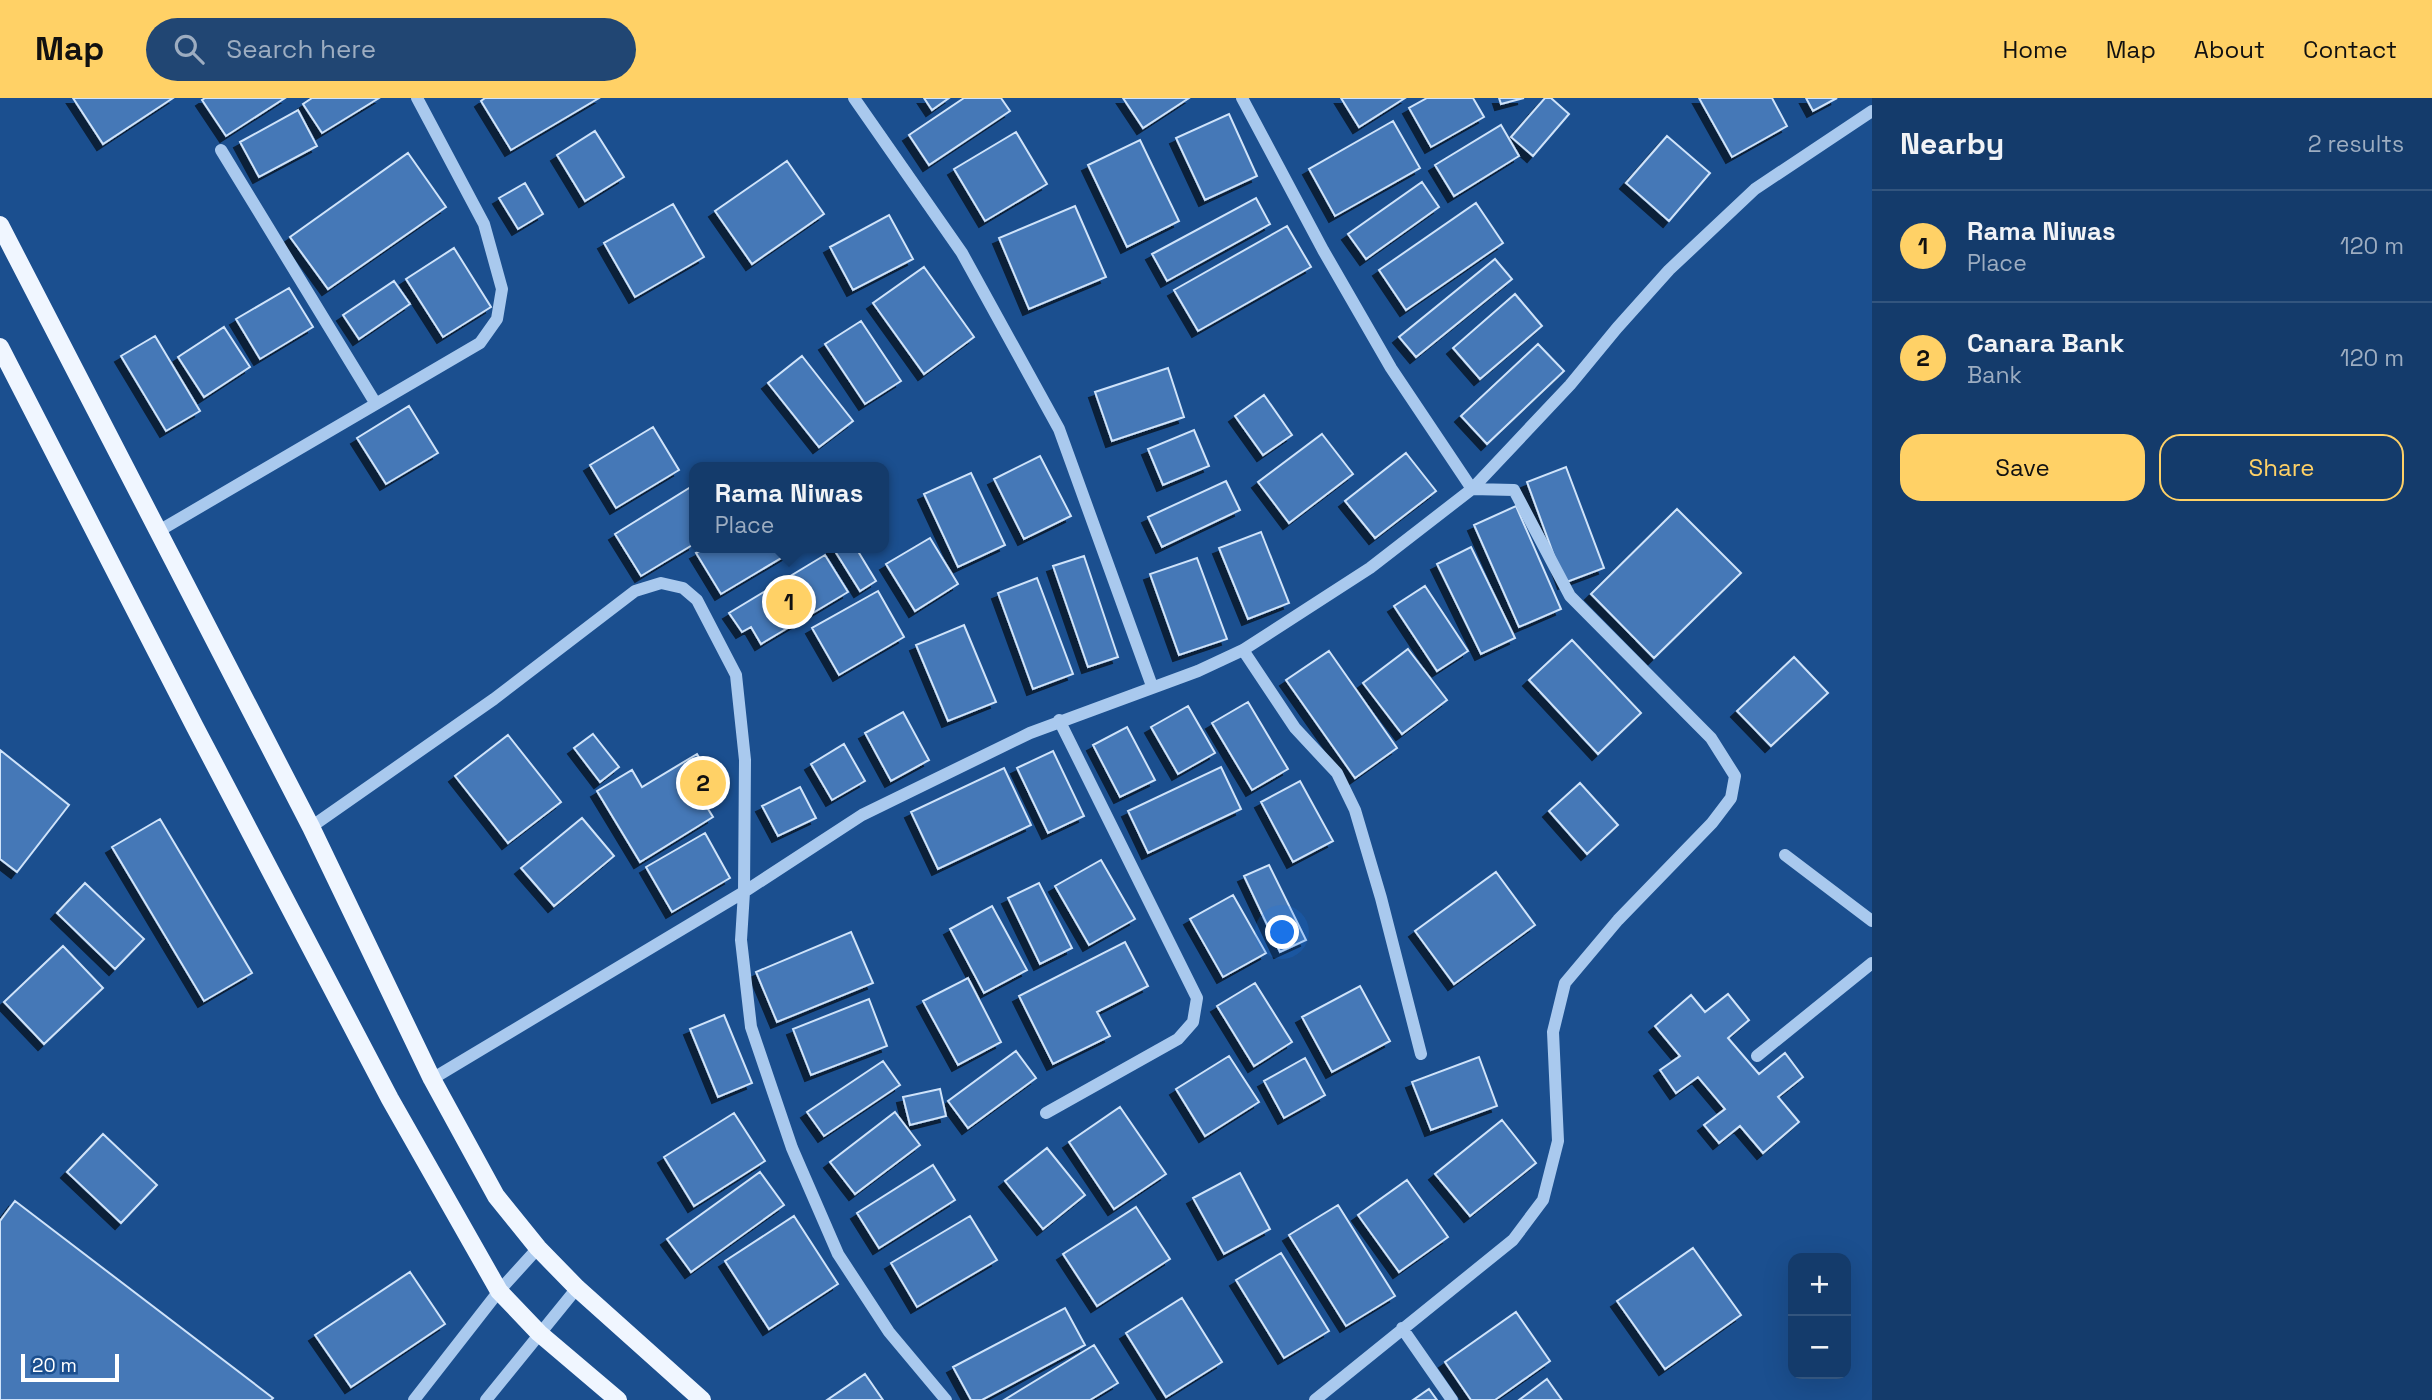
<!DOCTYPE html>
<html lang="en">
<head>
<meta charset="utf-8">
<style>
  :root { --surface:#143b6b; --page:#214673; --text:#f1f3f6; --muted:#9dadc1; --line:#33557e; --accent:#ffd166 }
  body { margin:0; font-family:"Space Grotesk",sans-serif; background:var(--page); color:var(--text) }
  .controls { position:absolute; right:21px; bottom:21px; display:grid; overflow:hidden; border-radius:14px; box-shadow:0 7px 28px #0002 }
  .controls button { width:63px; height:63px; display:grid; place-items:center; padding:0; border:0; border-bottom:2px solid var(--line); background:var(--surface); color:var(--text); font:35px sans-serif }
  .scale { position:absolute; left:21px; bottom:18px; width:98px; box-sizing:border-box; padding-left:7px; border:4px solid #fff; border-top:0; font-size:19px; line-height:24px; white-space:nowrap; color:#fff; -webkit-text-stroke:5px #1b4f8f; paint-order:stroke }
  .you { position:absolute; left:1283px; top:835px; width:24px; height:24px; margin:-18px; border:5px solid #fff; border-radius:50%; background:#1a73e8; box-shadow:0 0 0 10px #1a73e833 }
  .badge { display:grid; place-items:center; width:46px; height:46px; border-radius:50%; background:var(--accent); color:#111; font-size:23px; font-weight:700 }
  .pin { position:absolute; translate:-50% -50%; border:4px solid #fff; box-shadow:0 2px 7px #0006 }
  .popup { position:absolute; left:689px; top:364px; width:200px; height:91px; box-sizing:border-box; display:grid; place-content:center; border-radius:14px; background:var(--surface); filter:drop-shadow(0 2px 5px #0005); font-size:23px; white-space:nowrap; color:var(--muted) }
  .popup b { font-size:26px; color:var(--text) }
  .popup::after { content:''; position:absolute; left:50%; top:100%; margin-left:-14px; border:14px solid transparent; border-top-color:var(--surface) }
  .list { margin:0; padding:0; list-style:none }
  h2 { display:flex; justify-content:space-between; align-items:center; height:91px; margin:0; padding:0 28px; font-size:30px }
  h2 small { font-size:23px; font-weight:400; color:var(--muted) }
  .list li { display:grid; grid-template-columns:46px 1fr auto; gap:21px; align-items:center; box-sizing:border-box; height:112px; padding:0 28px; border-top:2px solid var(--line) }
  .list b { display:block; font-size:26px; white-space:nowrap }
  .list p { margin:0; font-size:23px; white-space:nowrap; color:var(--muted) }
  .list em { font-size:23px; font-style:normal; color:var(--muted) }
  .actions { display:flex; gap:14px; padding:21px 28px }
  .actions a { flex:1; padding:16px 0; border:2px solid var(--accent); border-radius:21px; text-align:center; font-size:24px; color:var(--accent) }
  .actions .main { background:var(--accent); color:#111 }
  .icon { flex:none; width:38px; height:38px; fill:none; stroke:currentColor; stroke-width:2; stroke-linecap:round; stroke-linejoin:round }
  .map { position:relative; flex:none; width:1872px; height:1302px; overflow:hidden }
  header { display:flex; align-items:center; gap:42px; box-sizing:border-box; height:98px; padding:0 35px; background:var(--accent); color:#111 }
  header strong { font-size:33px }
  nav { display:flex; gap:38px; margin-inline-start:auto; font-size:24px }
  .search { width:490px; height:63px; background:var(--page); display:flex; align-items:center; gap:18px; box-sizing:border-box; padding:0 24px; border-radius:38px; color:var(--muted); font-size:26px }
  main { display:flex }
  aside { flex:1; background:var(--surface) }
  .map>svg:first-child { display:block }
</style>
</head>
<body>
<header>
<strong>Map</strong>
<div class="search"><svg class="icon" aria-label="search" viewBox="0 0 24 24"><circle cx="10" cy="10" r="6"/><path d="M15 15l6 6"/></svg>Search here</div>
<nav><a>Home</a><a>Map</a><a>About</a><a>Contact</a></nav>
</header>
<main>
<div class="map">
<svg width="1872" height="1302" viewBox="0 0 1872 1302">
  <defs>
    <filter id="shadow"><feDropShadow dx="-6" dy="6" stdDeviation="0" flood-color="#0009"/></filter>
  </defs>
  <rect width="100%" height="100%" fill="#1b4f8f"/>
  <path fill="#4478b7" stroke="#cfe3fa" stroke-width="2" filter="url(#shadow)" d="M73,0H173L103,46Z
    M205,0H285L226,38L202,2Z
    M312,0H379L322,35L303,6Z
    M485,0H599L511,52L481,3Z
    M924,0H949L932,12Z
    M964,0H1001L1010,13L929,67L909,37Z
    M1123,0H1189L1143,30Z
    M1341,0H1405L1359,29Z
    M1427,0H1473L1484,19L1431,49L1409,10Z
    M1499,0H1524L1501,6Z
    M1545,0H1551L1569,16L1533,58L1511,39Z
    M1699,0H1772L1787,28L1732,59Z
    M1806,0H1837L1813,13Z
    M298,12L317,48L259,79L240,44Z
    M1229,16L1257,78L1205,102L1176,40Z
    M1393,23L1420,70L1335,118L1309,71Z
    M1501,27L1519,58L1454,98L1435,67Z
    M595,33L624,79L585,103L557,57Z
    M1016,34L1047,86L985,123L954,71Z
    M1667,38L1710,75L1669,123L1626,85Z
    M1140,42L1179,123L1127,149L1088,67Z
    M408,55L446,109L328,191L290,139Z
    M787,63L824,116L752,166L715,113Z
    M1422,84L1439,109L1366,161L1348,136Z
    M525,85L543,116L518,131L499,100Z
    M1256,100L1270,126L1167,183L1152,156Z
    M1476,105L1503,145L1406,212L1379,172Z
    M673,106L704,159L635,199L604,145Z
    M1075,108L1106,179L1029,211L999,140Z
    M889,117L913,161L853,192L830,149Z
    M1287,128L1311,169L1198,233L1174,192Z
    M454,150L491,209L443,239L406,181Z
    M1495,161L1512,181L1416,259L1399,239Z
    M924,169L974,239L924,276L873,205Z
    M394,183L410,206L359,241L343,217Z
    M289,190L313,229L260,261L236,221Z
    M1515,196L1542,228L1480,281L1453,250Z
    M861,223L901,283L865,306L825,246Z
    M224,229L250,269L204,299L178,259Z
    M155,238L200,313L166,333L121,258Z
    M1538,246L1564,273L1487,346L1461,318Z
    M802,258L853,323L819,349L768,285Z
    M1168,270L1184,319L1112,343L1095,294Z
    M1264,297L1292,337L1263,357L1235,318Z
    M409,308L438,355L386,386L357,340Z
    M653,329L679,372L616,410L590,367Z
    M1194,332L1209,368L1163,387L1148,351Z
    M1322,336L1353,376L1289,425L1258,384Z
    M1406,355L1436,393L1375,440L1345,403Z
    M1040,358L1071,418L1024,441L994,381Z
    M1566,369L1604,470L1564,485L1527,384Z
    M971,375L1005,447L958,469L924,396Z
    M1226,383L1240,412L1162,449L1148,419Z
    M694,387V446L641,478L615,436Z
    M1516,408L1561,511L1519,529L1474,427Z
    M1677,411L1741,475L1654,560L1591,496Z
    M1261,434L1289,505L1248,521L1219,450Z
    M930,440L958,486L915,513L886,466Z
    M1471,449L1515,540L1481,556L1437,466Z
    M706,450H798L721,496L696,455Z
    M833,450H856L876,483L860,493Z
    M825,457L848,494L761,546L751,529L742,534L729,515Z
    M1084,458L1118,559L1088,569L1053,468Z
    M1197,460L1227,541L1179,557L1150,476Z
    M1037,480L1073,576L1033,591L998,495Z
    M1425,488L1468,553L1437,573L1394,508Z
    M878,493L904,539L839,577L812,530Z
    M964,527L996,604L948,623L916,547Z
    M1572,542L1641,615L1598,656L1529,582Z
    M1408,551L1447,602L1402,636L1363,585Z
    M1329,553L1397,650L1355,680L1286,582Z
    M1794,559L1828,595L1771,648L1737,613Z
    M1248,604L1288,671L1252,692L1212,625Z
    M1188,608L1215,655L1178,676L1151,629Z
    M903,614L929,662L891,683L865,635Z
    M1127,629L1155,682L1120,699L1093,647Z
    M593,636L619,669L600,684L574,650Z
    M508,637L561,704L508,745L455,678Z
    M844,646L865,683L832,702L811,666Z
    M0,652L69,707L17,774L0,761Z
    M1053,653L1084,718L1048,735L1017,670Z
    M697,656L720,693L703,703L713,719L640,764L597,693L632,672L642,689Z
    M1221,669L1241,711L1148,755L1128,713Z
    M1004,670L1031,727L938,771L911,714Z
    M1300,683L1333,743L1293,764L1261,704Z
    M1580,685L1618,727L1587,756L1549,713Z
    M800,689L816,720L778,738L762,708Z
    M582,720L614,758L554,808L521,770Z
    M160,721L252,875L204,903L112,749Z
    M705,735L730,780L672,814L646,769Z
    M1101,762L1135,821L1089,847L1055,788Z
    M1269,767L1306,842L1280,854L1244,778Z
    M1496,774L1535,827L1454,886L1415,833Z
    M85,785L144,841L115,871L57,815Z
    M1039,785L1072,850L1040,866L1008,800Z
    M1233,797L1266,855L1223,879L1190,821Z
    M992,808L1027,872L984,895L950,831Z
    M851,834L873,885L777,924L756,874Z
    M1125,844L1148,888L1097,914L1110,938L1053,966L1019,898Z
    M63,848L103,890L44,946L4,904Z
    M968,880L1001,944L958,967L923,903Z
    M1255,885L1292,944L1254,968L1217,908Z
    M1360,888L1390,943L1332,974L1302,919Z
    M1728,896L1749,922L1728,940L1759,976L1785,955L1803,979L1778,999L1799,1024L1763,1055L1740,1028L1719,1045L1704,1027L1725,1011L1698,979L1676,995L1660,972L1680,958L1655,928L1691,897L1705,914Z
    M869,901L887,948L811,977L793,931Z
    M724,917L752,985L718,999L690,931Z
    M1016,953L1036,980L968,1030L948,1003Z
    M1229,958L1259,1004L1205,1038L1176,991Z
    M1479,959L1497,1008L1431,1032L1412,984Z
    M1305,960L1325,997L1284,1020L1264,983Z
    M883,963L900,987L824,1038L807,1014Z
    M940,991L946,1018L910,1027L903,999Z
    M1120,1009L1166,1076L1114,1111L1069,1044Z
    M895,1014L920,1047L855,1096L830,1064Z
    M734,1015L765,1063L694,1108L664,1059Z
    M1502,1022L1536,1065L1470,1118L1435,1076Z
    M103,1036L157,1087L121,1125L67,1074Z
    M1047,1050L1085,1097L1043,1131L1005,1083Z
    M933,1067L955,1102L879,1150L857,1115Z
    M760,1074L784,1107L691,1174L667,1141Z
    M1240,1075L1270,1131L1224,1156L1193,1100Z
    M1407,1082L1448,1139L1399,1174L1358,1117Z
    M15,1103L273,1300L271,1302H0V1123Z
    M1338,1107L1395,1198L1346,1228L1289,1137Z
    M1136,1109L1170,1161L1097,1208L1063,1156Z
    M794,1118L838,1186L769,1231L725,1163Z
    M970,1118L997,1162L917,1209L891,1165Z
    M1693,1150L1741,1217L1665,1271L1617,1203Z
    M1281,1155L1329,1233L1284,1260L1236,1182Z
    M410,1174L445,1226L351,1289L315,1237Z
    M1182,1200L1222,1264L1166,1299L1126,1235Z
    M1065,1210L1085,1247L982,1302H971L953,1269Z
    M1516,1214L1550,1263L1495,1302H1471L1445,1264Z
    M1094,1247L1118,1285L1090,1302H1004Z
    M865,1276L883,1302H827Z
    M1547,1281L1562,1302H1519Z
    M1429,1291L1437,1302H1413Z"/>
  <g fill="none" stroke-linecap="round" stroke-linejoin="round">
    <path stroke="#a9c9ee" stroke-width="12" d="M854,0L962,155L1059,331L1152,588
      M1242,0L1323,152L1391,270L1472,391L1514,392L1570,498L1711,640L1735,678L1731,700L1712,725L1618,822L1565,885L1553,934L1558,1043L1543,1102L1513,1142L1315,1302
      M221,52L376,306
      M157,434L480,245L497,221L502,191L484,126L417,0
      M1243,552L1295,630L1337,675L1355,712L1381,800L1421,956
      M311,729L494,601L635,493L661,485L683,490L697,502L736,577L745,662L744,794L741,842L751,929L792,1050L838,1156L889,1234L946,1302
      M1785,757L1872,823
      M1757,958L1872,865
      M432,981L744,794L862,717L1030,635L1198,573L1243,552L1370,470L1472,391L1570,287L1617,230L1669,172L1755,91L1872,13
      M1046,1015L1178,941L1193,924L1197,900L1059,622
      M1402,1230L1452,1302
      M414,1302L499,1193L538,1150
      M486,1302L577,1190"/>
    <path stroke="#f0f6ff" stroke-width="18" d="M0,127L311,729L432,981L496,1098L538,1150L577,1190L702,1302
      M0,249L195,629L390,1001L499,1193L539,1235L618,1302"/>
  </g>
</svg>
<div class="controls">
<button>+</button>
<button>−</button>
</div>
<div class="scale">20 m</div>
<div class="you"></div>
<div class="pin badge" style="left:789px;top:504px">1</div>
<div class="popup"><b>Rama Niwas</b>Place</div>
<div class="pin badge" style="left:703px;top:685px">2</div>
</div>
<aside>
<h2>Nearby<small>2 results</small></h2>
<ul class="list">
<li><span class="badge">1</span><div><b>Rama Niwas</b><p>Place</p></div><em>120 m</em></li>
<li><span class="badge">2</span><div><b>Canara Bank</b><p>Bank</p></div><em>120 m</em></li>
</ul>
<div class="actions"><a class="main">Save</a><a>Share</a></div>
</aside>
</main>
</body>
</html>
